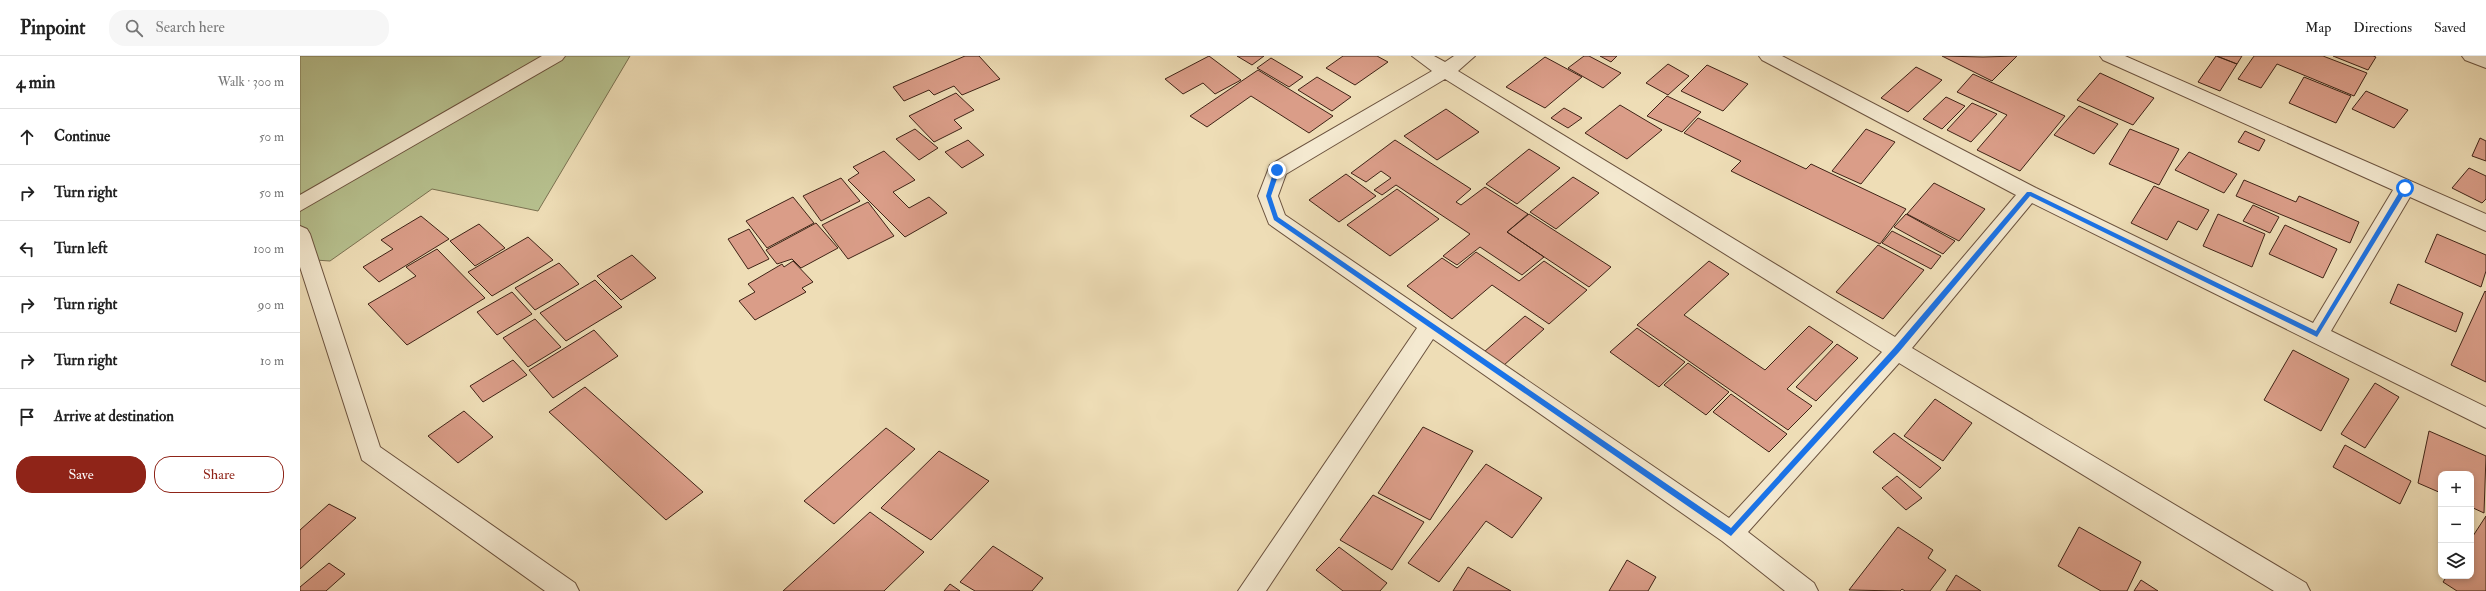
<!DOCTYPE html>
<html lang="en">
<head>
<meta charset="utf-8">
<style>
  :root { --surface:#fff; --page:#f6f6f6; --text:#222; --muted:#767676; --line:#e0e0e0; --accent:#8f2418 }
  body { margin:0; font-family:"IM FELL Double Pica",serif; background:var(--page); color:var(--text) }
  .controls { position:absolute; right:12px; bottom:12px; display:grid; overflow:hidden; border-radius:8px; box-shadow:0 2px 6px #0003 }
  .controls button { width:36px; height:36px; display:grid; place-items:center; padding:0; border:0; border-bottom:1px solid var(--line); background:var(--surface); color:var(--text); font:20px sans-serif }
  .stop { position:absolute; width:12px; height:12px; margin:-9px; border:3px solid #1a73e8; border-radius:50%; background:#fff }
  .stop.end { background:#1a73e8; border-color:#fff; box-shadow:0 1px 4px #0008 }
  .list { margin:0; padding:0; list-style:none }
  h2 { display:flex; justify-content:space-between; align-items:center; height:52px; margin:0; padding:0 16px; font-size:17px }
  h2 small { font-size:13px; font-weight:400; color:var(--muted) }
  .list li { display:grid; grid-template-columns:26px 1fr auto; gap:12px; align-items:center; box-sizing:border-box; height:56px; padding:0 16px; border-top:1px solid var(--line) }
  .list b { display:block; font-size:15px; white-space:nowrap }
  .list em { font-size:13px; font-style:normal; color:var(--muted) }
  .actions { display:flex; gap:8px; padding:12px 16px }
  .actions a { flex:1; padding:9px 0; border:1px solid var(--accent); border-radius:16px; text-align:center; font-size:14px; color:var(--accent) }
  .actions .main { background:var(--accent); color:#fff }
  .icon { flex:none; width:22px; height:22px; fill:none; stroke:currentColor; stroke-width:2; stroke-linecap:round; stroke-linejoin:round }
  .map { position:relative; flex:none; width:2186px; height:535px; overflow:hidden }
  header { display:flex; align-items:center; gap:24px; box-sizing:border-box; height:56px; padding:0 20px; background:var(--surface); border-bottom:1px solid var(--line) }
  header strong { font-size:19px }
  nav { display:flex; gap:22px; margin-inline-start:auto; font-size:14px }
  .search { width:280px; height:36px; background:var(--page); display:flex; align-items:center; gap:10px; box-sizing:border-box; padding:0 14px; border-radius:16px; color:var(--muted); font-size:15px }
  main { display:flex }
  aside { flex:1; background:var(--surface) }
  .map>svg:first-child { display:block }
</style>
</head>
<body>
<header>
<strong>Pinpoint</strong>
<div class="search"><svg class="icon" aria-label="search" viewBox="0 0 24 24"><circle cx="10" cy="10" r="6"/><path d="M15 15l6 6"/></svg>Search here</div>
<nav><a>Map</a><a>Directions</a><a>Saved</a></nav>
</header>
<main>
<aside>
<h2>4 min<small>Walk · 300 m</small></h2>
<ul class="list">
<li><svg class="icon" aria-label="ahead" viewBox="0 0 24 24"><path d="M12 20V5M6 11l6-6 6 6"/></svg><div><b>Continue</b></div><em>50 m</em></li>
<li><svg class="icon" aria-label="right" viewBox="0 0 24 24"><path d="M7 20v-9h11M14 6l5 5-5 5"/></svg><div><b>Turn right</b></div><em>50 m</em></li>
<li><svg class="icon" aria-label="left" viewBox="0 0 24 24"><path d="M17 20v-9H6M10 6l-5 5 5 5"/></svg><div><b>Turn left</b></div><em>100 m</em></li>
<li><svg class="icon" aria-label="right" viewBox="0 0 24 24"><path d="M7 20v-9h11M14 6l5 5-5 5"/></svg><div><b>Turn right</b></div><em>90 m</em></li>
<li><svg class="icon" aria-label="right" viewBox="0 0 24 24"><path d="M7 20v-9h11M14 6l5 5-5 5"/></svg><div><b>Turn right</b></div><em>10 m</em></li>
<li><svg class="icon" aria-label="arrive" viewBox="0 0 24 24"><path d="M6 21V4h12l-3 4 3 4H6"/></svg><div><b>Arrive at destination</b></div></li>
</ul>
<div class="actions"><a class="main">Save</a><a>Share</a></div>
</aside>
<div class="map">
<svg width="2186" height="535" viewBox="0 0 2186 535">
  <rect width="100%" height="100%" fill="#eeddb6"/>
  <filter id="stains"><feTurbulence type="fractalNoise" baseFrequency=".005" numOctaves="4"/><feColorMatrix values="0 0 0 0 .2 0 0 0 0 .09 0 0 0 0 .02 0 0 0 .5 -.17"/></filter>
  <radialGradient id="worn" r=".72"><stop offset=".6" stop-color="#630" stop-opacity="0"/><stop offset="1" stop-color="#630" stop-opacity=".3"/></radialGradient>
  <path fill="#b7c18f" stroke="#7b7252" d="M0,0H330L238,155L132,133L30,205L0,203Z"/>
  <path fill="#da9d88" stroke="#3f2316" d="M665,0H679L700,23L662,39L654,30L634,39L629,34L604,45L593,31Z
    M909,0L941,24L915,38L903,27L883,38L865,23Z
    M937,0H964L952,9Z
    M1043,0H1077L1088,6L1055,29L1026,12Z
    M1284,0H1289L1321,17L1303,32L1268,12Z
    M1300,0H1317L1311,6Z
    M1642,0L1683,1L1717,0L1692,25Z
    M1916,0L1937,8L1920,35L1898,26Z
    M1917,0H1942L1937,8Z
    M1954,0H2023L2067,17L2054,40L1977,8L1961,32L1938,23Z
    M2033,0H2073L2076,1L2068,14Z
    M1245,1L1282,21L1245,52L1206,31Z
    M971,2L1003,21L989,31L957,12Z
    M1368,8L1389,20L1368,39L1346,27Z
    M1407,9L1448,28L1423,55L1381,35Z
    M1616,11L1642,24L1608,56L1581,42Z
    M958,14L1033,60L1009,77L951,40L907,71L890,60Z
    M1800,17L1854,42L1833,69L1777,44Z
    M1673,18L1765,60L1720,115L1677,94L1707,59L1657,36Z
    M1017,21L1051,41L1032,55L998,34Z
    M2004,21L2051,40L2036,67L1989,47Z
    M2066,35L2108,54L2094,72L2052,53Z
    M656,37L674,54L654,64L662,72L634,86L609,60Z
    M1367,40L1401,56L1382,76L1347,60Z
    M1646,41L1665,50L1642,73L1623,63Z
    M1672,47L1697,58L1671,86L1647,74Z
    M1320,49L1362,74L1327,103L1285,77Z
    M1779,50L1818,68L1794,98L1754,79Z
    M1264,52L1282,62L1268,72L1251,62Z
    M1146,53L1179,76L1137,104L1104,80Z
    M1398,62L1506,113L1511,108L1606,153L1580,188L1431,115L1441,105L1384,77Z
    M615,73L638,92L619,104L596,83Z
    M1566,73L1595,86L1561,128L1532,115Z
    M1830,73L1879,93L1859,129L1809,108Z
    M1945,75L1965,84L1959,95L1938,86Z
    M2180,82L2186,85V105L2172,100Z
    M668,84L684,99L662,112L645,96Z
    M1095,84L1171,133L1156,146L1161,149L1185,131L1228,158L1207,176L1244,201L1222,219L1180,191L1157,209L1143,200L1170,178L1096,129L1082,139L1074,134L1091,122L1081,115L1066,126L1051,117Z
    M1229,93L1260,112L1217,148L1186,128Z
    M584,95L615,124L593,136L609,152L629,141L647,157L605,181L548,124L559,117L553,111Z
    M1889,96L1937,118L1924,137L1875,114Z
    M2169,112L2186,120V143L2182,147L2152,132Z
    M1046,118L1076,140L1039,166L1009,144Z
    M1273,121L1299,137L1256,173L1230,156Z
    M541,122L560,145L521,165L503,140Z
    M1944,124L1996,146L1999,140L2059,166L2050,187L1936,140Z
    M1634,127L1685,153L1659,185L1607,158Z
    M1854,130L1909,154L1897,174L1878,165L1867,184L1831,167Z
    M1097,133L1139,163L1090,200L1047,169Z
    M493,141L514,167L467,192L446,165Z
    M568,146L594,180L548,203L522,169Z
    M1953,149L1979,161L1970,177L1943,165Z
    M1229,158L1311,211L1289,231L1207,176Z
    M1606,158L1655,185L1643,198L1594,171Z
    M1918,158L1965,178L1952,211L1903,190Z
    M121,160L149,183L79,226L63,211L93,193L81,184Z
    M516,167L538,192L501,212L492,203L477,208L466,194Z
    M179,168L205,192L175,210L150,185Z
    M1985,169L2037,193L2023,222L1969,198Z
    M449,173L469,203L448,213L428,183Z
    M1592,175L1641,200L1631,213L1582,187Z
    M2137,178L2186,199V215L2181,231L2125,206Z
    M228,181L253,204L192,240L168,216Z
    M1578,189L1624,214L1583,263L1536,236Z
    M137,193L185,242L107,289L68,248L116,220L106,211Z
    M1176,196L1219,225L1244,205L1287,234L1249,268L1192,229L1152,263L1107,230L1142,202L1157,212Z
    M332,199L356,222L321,244L297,220Z
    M493,205L513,226L502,232L506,236L455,264L439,245L455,236L448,228L482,208L484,211Z
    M1409,205L1429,218L1384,259L1465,314L1509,270L1533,286L1487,333L1512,350L1488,374L1337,269Z
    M259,207L279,228L235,254L215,232Z
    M295,224L322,251L266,285L240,257Z
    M2098,228L2163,257L2156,276L2090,247Z
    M2185,235L2186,236V326L2151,309Z
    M212,236L232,258L197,279L177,256Z
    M1225,260L1244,273L1203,310L1184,296Z
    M235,263L261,291L228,311L203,282Z
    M1337,272L1385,306L1359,331L1310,296Z
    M294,274L318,300L253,342L229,314Z
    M1537,288L1558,302L1516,345L1496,331Z
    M1993,294L2049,323L2021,375L1964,344Z
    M213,304L227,319L183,346L170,330Z
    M1388,307L1429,336L1406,359L1364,329Z
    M2075,327L2099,341L2065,392L2041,378Z
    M285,331L403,436L366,464L249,356Z
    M1431,338L1487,378L1469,396L1413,356Z
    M1635,343L1672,367L1643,405L1604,380Z
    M164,355L193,381L158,407L128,380Z
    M1123,371L1173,395L1130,464L1078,437Z
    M586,372L615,393L534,468L504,445Z
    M2129,375L2186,400L2184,457L2171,451V418H2141V437L2118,427Z
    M1594,377L1641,412L1620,432L1573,396Z
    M2045,389L2111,425L2100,448L2033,411Z
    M639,395L689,425L631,484L581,452Z
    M1186,408L1242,442L1212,482L1186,465L1139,526L1108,507Z
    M1597,420L1622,442L1606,454L1582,432Z
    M1073,439L1124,466L1092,514L1040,484Z
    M29,448L56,462L0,513V474Z
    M570,456L624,496L584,535H483Z
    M2186,460V535H2157L2143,526L2147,520H2171V483Z
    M1598,471L1633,494L1628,502L1646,514L1630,535H1605L1602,533L1600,535L1549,534Z
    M1779,471L1841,506L1827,535H1801L1758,510Z
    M693,490L743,522L732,535H675L660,526Z
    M1039,491L1087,527L1080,535H1043L1016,514Z
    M1327,504L1356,521L1348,535H1309Z
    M29,507L45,518L26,535H0V531Z
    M1168,511L1211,535H1153Z
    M1656,519L1681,535H1646Z
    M1841,524L1858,535H1834Z
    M650,528L660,535H644Z"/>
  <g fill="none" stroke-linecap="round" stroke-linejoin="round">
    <defs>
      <path id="minor" d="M242,0H265L262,4L0,155V139Z
        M1112,0H1134L1145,6L1154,0H1175L1158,15L1595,281L1716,139L1462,4L1459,0H1482L1736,132L2013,267L2093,134L1803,4L1800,0H1825L2186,158V175L2110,141L2031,275L2186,351V372L1732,147L1612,292L2006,527L2010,535H1974L1599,307L1448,476L1514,527L1518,535H1485L1422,485L1133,283L966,535H938L1117,272L969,168L958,140L970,109L1132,15ZM1145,23L1582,296L1429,462L985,159L978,140L986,118Z
        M2162,0H2186V12L2165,4Z
        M0,170L7,173L10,178L80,391L275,527L279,535H245L62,404L0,211Z"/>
    </defs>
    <use href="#minor" stroke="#6b523e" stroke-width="2"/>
    <use href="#minor" fill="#f4e9d0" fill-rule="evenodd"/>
  </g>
  <path fill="#1a73e8" d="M977,112L980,114L971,140L978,161L1431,472L1594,292L1727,136H1731L2016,275L2103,130L2108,132L2017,281L1730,140L1599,296L1431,480L974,164L966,140L974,114Z"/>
  <rect width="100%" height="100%" filter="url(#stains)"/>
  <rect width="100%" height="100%" fill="url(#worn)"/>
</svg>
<div class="controls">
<button>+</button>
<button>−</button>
<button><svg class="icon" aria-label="layers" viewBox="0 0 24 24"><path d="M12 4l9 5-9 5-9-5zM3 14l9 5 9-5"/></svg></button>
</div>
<div class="stop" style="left:2105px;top:132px"></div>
<div class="stop end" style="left:977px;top:114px"></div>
</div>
</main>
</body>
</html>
